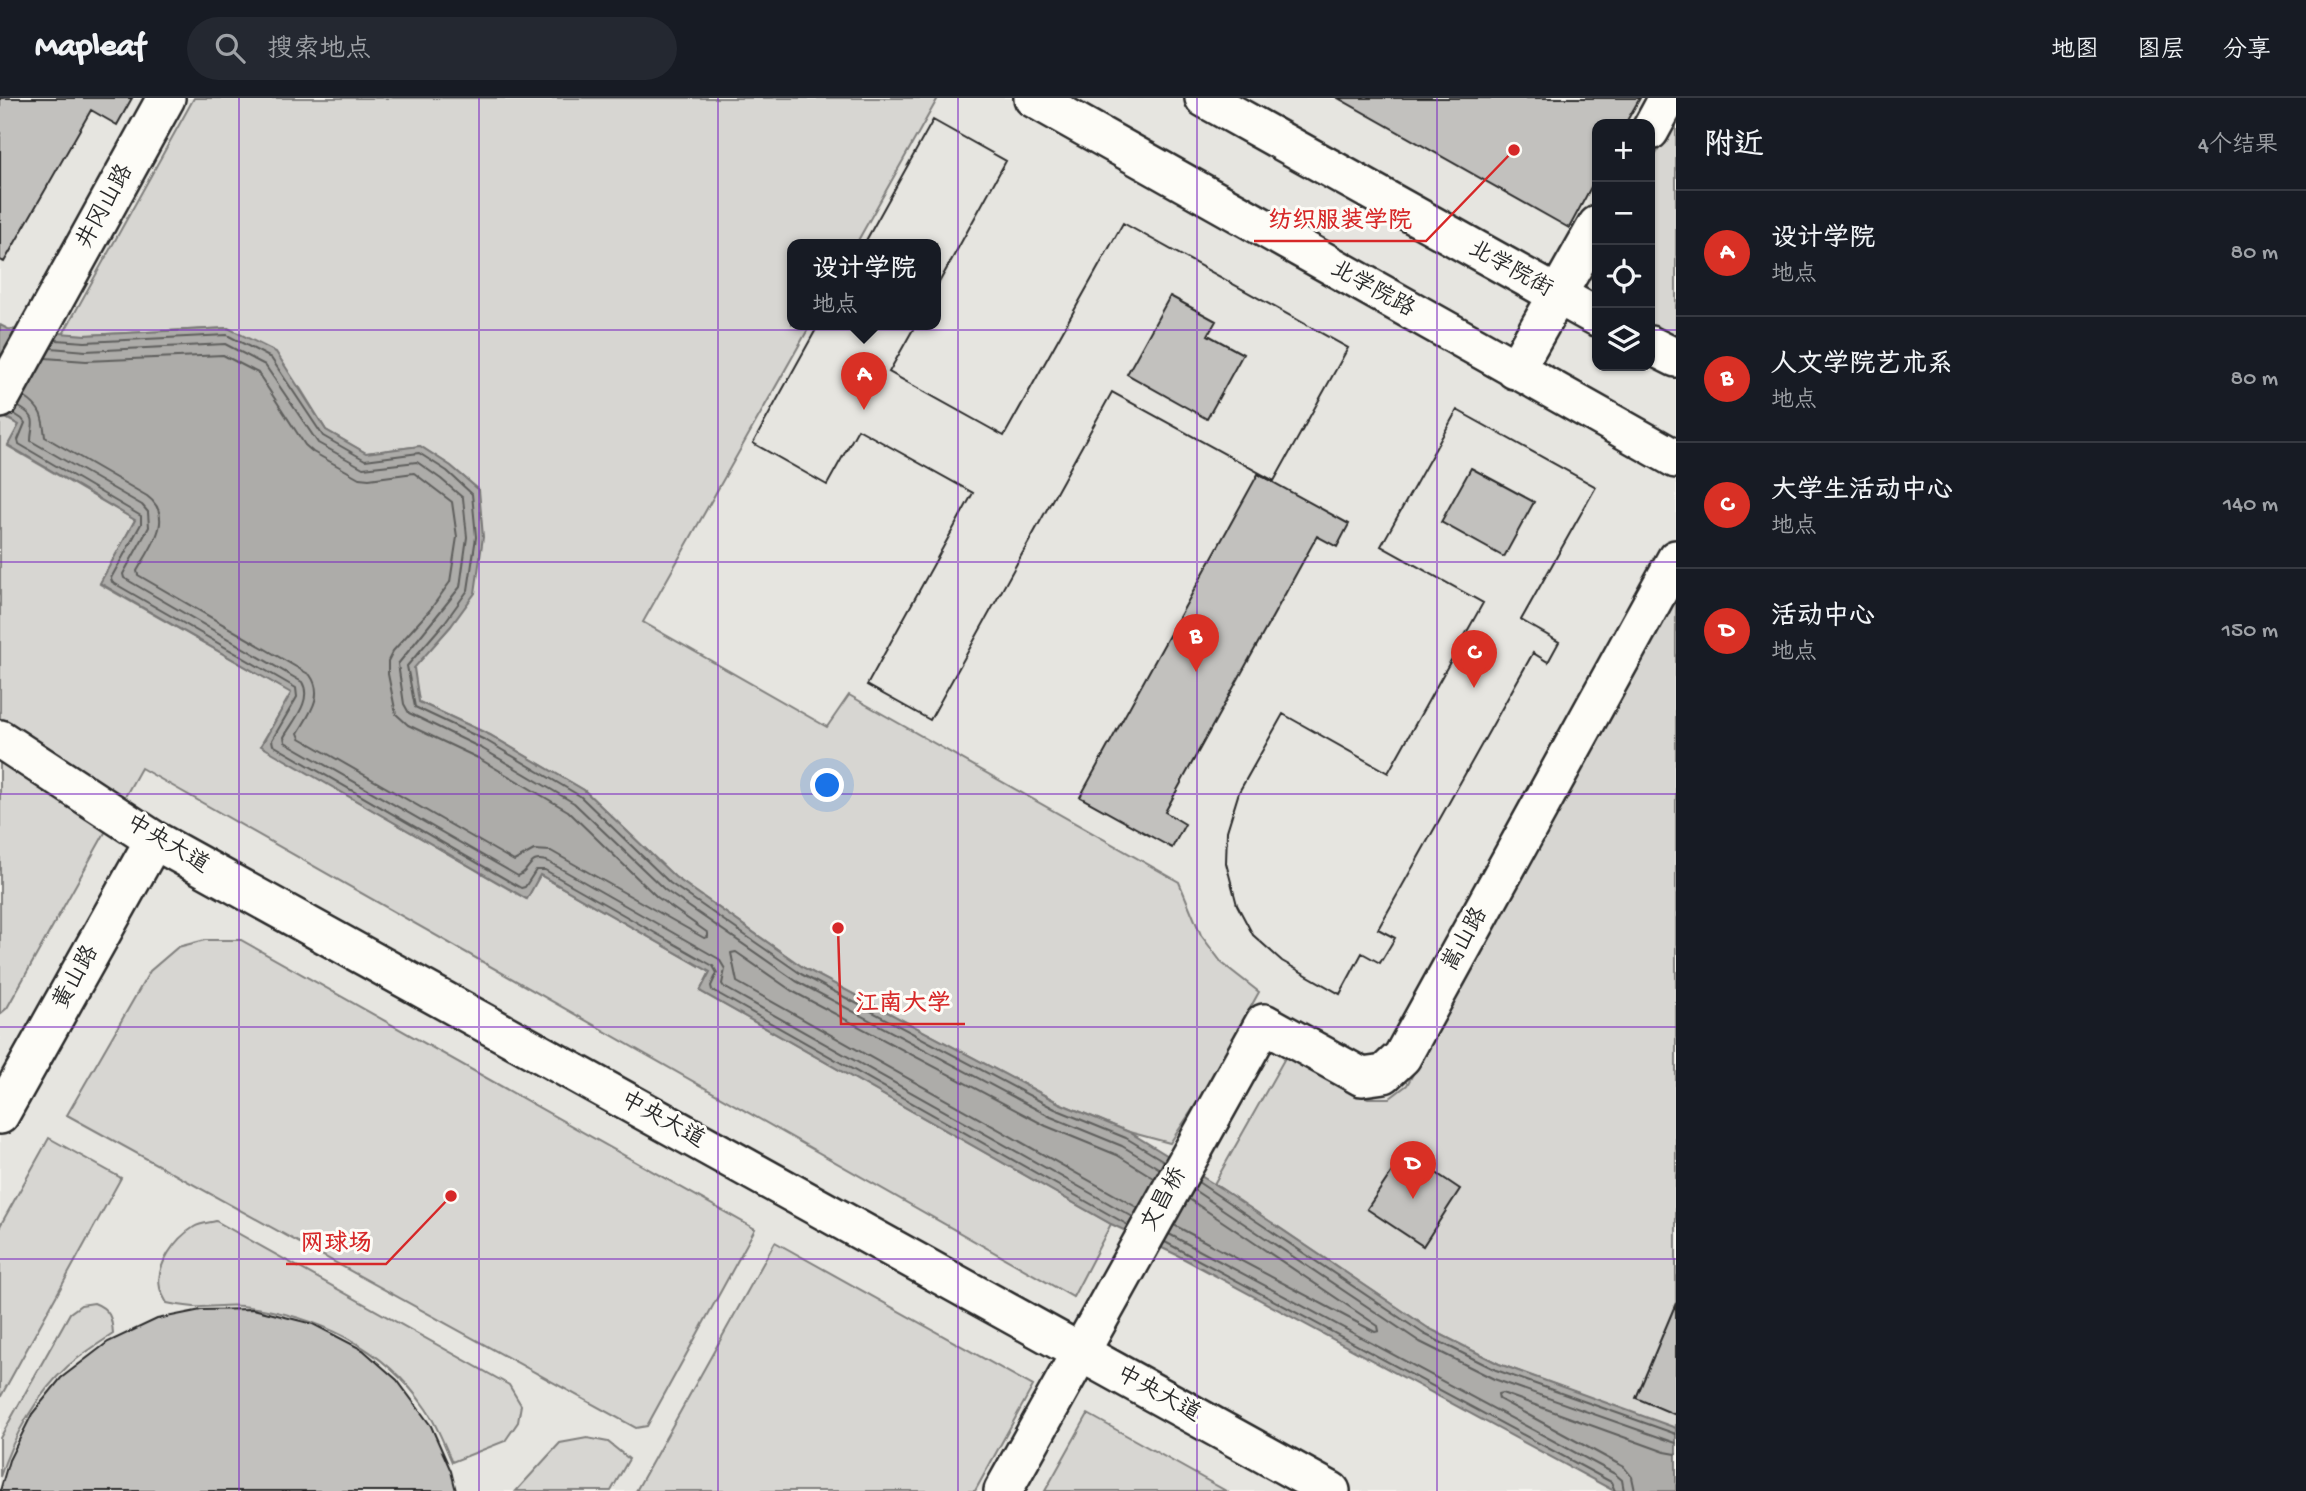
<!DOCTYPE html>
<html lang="zh">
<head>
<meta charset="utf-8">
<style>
  :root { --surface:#171b24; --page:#242831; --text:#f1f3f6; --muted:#9ea1a6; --line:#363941; --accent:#d93025 }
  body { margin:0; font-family:"Gochi Hand","LXGW WenKai TC",sans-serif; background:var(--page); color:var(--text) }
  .controls { position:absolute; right:21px; top:21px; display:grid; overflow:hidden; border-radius:14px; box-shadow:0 2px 5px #0004 }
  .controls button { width:63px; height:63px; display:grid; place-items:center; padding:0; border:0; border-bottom:2px solid var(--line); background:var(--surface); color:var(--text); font:35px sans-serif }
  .you { position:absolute; left:828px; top:688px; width:24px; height:24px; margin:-18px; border:5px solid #fff; border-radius:50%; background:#1a73e8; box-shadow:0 0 0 10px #1a73e833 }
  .badge { display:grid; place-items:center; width:46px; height:46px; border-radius:50%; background:var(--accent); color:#fff; font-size:23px; font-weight:700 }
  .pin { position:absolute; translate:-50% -58px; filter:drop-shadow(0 2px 4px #0008) }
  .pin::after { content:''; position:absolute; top:37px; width:24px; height:21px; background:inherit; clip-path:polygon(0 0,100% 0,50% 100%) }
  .popup { position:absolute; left:787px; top:141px; width:154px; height:91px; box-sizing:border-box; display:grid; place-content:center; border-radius:14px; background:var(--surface); filter:drop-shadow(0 2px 5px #0005); font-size:23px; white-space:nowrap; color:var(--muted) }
  .popup b { font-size:26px; color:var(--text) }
  .popup::after { content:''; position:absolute; left:50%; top:100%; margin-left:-14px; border:14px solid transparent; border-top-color:var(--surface) }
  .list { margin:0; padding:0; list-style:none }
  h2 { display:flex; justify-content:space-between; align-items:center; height:91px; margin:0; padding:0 28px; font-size:30px }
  h2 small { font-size:23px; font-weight:400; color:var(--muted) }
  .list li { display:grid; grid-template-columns:46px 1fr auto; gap:21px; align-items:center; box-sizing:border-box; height:126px; padding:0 28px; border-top:2px solid var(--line) }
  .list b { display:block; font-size:26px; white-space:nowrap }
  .list p { margin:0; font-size:23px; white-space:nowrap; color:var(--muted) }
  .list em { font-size:23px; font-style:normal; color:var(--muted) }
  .icon { flex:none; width:38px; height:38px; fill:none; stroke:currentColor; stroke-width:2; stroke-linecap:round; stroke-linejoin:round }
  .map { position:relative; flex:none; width:1676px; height:1393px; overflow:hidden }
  header { display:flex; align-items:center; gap:42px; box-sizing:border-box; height:98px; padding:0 35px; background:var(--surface); border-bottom:2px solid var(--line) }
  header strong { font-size:33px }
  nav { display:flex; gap:38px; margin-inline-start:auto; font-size:24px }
  .search { width:490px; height:63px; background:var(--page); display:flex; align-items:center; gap:18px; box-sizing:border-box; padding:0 24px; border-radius:38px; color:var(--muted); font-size:26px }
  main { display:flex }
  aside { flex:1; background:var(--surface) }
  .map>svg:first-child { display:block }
</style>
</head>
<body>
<header>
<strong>Mapleaf</strong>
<div class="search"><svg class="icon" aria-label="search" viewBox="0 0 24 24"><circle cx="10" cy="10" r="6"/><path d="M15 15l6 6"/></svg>搜索地点</div>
<nav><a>地图</a><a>图层</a><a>分享</a></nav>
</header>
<main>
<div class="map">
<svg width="1676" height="1393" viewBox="0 0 1676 1393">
  <rect width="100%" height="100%" fill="#f5f4ef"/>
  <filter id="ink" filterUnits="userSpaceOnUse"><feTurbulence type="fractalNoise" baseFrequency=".0143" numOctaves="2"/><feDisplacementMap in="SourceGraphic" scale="14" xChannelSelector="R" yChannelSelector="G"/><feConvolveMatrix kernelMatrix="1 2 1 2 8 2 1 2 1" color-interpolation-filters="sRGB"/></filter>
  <g filter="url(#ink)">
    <path fill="#e6e5e0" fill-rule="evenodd" d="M0,0H1676V1393H0ZM1597,26H1650V268H1597ZM792,146H936V226H792Z"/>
    <path fill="#d7d6d2" stroke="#81807e" stroke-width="2" d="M194,0H938L856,146H792V226H811L643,524L827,629L849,597L1179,784L1201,837L1222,865L1259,894L1202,997L1170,1045L1129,1034L1059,1005L804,870L675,779L584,692L490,637L419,604L413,570L451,528L479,392L451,368L420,348L366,355L326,332L300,290L228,230L85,237L63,236Z
      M1676,19V249L1650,235V67Z
      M0,317L19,327L8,348L135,422L100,486L292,595L261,647L526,801L540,777L710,874L700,893L1111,1126L1073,1199L141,670L7,910L0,916Z
      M1676,496V1331L1499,1266L1428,1230L1214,1086L1286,958L1368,1000H1390L1407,987Z
      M205,842H241L755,1131L647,1328L636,1330L67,1017L150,873L178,849Z
      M49,1040L121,1080L0,1300V1128Z
      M216,1123L509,1287L521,1307L518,1324L505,1343L452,1364C444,1346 437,1327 426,1311C383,1248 316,1217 242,1208C226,1206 210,1210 194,1209C185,1208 176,1207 167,1205C165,1201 161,1195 160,1190C155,1167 176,1140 194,1129C201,1125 209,1125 216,1123Z
      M775,1144L1033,1288L975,1393H636Z
      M94,1205C110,1211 112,1220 113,1236C98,1246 82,1256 68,1268C38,1295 12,1340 0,1379V1340L70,1215L81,1207Z
      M1088,1316L1226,1393H1045Z
      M587,1340L608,1344L629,1361L611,1393H516L560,1345Z"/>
    <path fill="#adaca9" stroke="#797877" stroke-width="2" d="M0,227L8,231L85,237L228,230L276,254L326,332L366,355L420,348L451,368L479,392L483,439L475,495L451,528L414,570L419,604L490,637L584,692L675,779L804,870L1059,1005L1129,1034L1222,1091L1428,1230L1499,1266L1676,1330V1393H1614L1177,1157L1111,1126L700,893L710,874L540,777L527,801L261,648L291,595L100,485L135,422L8,347L19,327L0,316Z"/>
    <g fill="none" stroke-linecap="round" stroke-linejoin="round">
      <path stroke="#5f5f5d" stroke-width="2" d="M56,242L85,244L227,237L271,260L323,338L365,362L419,355L447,373L472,396L476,439L468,492L445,524L407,568L415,609L487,643L580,698L670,785L801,876L1055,1011L1126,1040L1164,1063
        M51,250L86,253L225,246L265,267L318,345L363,370L417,364L441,381L463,400L467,439L460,489L398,566L404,606L409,615L483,651L574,705L665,792L796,883L1051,1019L1122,1048L1160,1071
        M24,299C42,310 43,320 45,339L147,398C176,419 150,450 137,473L138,477L310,577C325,598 309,616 298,635L300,640L514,763L534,752L551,753L704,840L708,839V835L657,799L568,713L478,660L408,627L396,616L388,576V563L393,553L430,512L450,484L457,439L452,404L414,375L369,381L359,380L313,354L305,347L258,275L223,257L86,263L45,260
        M19,309C40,321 31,325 31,343L142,407L148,414L149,429L123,476L124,480L302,584C313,602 293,623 284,639L285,644L518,778C531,773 528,756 549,764L719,861L725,871L722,886L724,889L1133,1119
        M13,315L22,321L25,325L18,342L19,346L141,418V426L111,480L112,484L296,590L297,599L272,642L273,647L521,790L525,789L536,772H545L713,868L717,875L711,888L712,892L1128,1127
        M1198,1084L1424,1236L1496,1272L1676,1336
        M1194,1092L1420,1244L1494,1281L1676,1345
        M1138,1110L737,884L731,855L736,854L792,893L1046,1028L1117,1057L1154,1080
        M1174,1127L1375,1234L1379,1233L1378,1228L1189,1101
        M1169,1136L1615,1376L1622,1382L1624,1393
        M1165,1144L1611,1384L1615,1393
        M1635,1393L1632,1379L1624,1369L1499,1301L1498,1296L1502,1295L1665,1354L1676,1356"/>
    </g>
    <path fill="#c2c1be" stroke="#2b2b2b" stroke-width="2" fill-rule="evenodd" d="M0,0H132L117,27L91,12L4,164L0,162Z
      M1338,0H1640L1625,26H1597V78L1569,130Z
      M933,22L1006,63L936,190V146H864Z
      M933,22L1006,63L936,190V146H864Z
      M1123,125L1348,250L1274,383L1112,294L930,622L867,587L973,395L858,331L827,387L753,345L819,226H916L889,274L1004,338ZM1170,198L1216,223L1208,237L1243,256L1207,321L1127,276Z
      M1123,125L1348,250L1274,383L1112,294L930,622L867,587L973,395L858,331L827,387L753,345L819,226H916L889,274L1004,338Z
      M1457,312L1596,389L1521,522L1559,544L1548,564L1533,555L1378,831L1395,840L1380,865L1362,855L1340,896L1282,863L1253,837L1237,807L1226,765L1227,733L1239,694L1283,616L1388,675L1483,505L1381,448ZM1471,370L1534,404L1504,459L1441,424Z
      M1457,312L1596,389L1521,522L1559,544L1548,564L1533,555L1378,831L1395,840L1380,865L1362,855L1340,896L1282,863L1253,837L1237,807L1226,765L1227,733L1239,694L1283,616L1388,675L1483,505L1381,448Z
      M1258,376L1349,426L1337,449L1317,438L1165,714L1185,726L1172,750L1080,699Z
      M1405,1054L1460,1091L1423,1148L1367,1111Z
      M1676,1205V1317L1636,1300Z
      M253,1211L313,1226L363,1252L397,1282L431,1328L451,1373L456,1393H0L9,1362L32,1316L61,1280L108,1244L157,1221L201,1212Z"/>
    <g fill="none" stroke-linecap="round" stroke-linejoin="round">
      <defs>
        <path id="minor" d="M1033,0L1676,361
          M1204,0L1597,219
          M1650,33L1668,0
          M1650,247L1676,260
          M1515,272L1597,127
          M0,301L166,0
          M0,641L154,742L1331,1393
          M0,1017L154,742
          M1003,1393L1264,925L1362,979L1384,976L1402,959L1676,461"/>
      </defs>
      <use href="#minor" stroke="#2b2b2b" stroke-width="42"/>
      <use href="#minor" stroke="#fdfcf7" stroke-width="37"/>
    </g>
  </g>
  <path fill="none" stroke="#7b2cbf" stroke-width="2" stroke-opacity="0.55" d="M239,0V1393M479,0V1393M718,0V1393M958,0V1393M1197,0V1393M1437,0V1393M0,232H1597M1650,232H1676M0,464H1676M0,696H1676M0,929H1676M0,1161H1676"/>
  <g text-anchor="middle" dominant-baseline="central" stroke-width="6" stroke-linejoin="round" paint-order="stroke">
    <g font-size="23" fill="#2b2b2b" stroke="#fdfcf7">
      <text transform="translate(106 109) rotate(-61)">井冈山路</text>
      <text transform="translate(1510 172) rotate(29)">北学院街</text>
      <text transform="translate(1372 192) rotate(29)">北学院路</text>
      <text transform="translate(167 747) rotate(31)">中央大道</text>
      <text transform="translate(1466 842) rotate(-61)">嵩山路</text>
      <text transform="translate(77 880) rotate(-61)">黄山路</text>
      <text transform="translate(662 1023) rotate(29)">中央大道</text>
      <text transform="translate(1165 1102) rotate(-61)">文昌桥</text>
      <text transform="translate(1158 1297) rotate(29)">中央大道</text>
    </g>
  </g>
  <path fill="none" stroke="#d62828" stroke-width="2.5" d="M1514 52L1426 143H1254M838 830L841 926H965M451 1098L386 1166H286"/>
  <g fill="#d62828" stroke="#fdfcf7" stroke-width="2.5">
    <circle cx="1514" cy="52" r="7"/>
    <circle cx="838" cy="830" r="7"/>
    <circle cx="451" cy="1098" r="7"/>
  </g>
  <g font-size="24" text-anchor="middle" font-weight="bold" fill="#d62828" stroke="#fdfcf7" stroke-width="6" stroke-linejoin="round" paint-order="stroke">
    <text x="1340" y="129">纺织服装学院</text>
    <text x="903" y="912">江南大学</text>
    <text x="336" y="1152">网球场</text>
  </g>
</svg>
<div class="controls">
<button>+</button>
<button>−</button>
<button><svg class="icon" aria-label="locate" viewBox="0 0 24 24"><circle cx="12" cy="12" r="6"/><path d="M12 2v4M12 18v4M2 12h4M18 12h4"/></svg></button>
<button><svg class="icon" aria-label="layers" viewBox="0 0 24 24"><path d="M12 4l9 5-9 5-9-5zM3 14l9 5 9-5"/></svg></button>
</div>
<div class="you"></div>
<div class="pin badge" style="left:864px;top:312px">A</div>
<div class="popup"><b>设计学院</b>地点</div>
<div class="pin badge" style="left:1196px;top:574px">B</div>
<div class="pin badge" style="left:1474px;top:590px">C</div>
<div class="pin badge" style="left:1413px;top:1101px">D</div>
</div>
<aside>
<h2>附近<small>4个结果</small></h2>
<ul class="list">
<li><span class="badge">A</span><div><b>设计学院</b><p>地点</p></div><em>80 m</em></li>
<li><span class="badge">B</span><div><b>人文学院艺术系</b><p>地点</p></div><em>80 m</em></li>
<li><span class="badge">C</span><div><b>大学生活动中心</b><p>地点</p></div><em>140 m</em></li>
<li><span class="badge">D</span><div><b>活动中心</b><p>地点</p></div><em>150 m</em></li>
</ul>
</aside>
</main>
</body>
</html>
